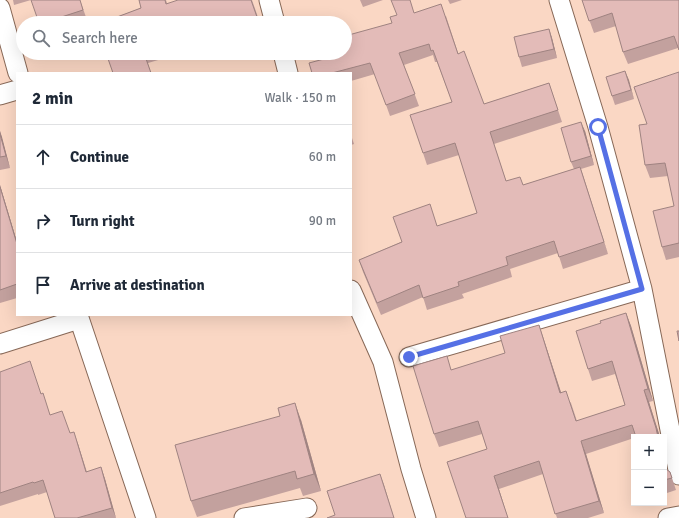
<!DOCTYPE html>
<html lang="en">
<head>
<meta charset="utf-8">
<style>
  :root { --surface:#fff; --page:#f2f2f3; --text:#1f2937; --muted:#747a83; --line:#e0e1e3 }
  body { margin:0; font-family:Signika,sans-serif; background:var(--page); color:var(--text) }
  .controls { position:absolute; right:12px; bottom:12px; display:grid; overflow:hidden; border-radius:0px; box-shadow:0 4px 16px #0002 }
  .controls button { width:36px; height:36px; display:grid; place-items:center; padding:0; border:0; border-bottom:1px solid var(--line); background:var(--surface); color:var(--text); font:20px sans-serif }
  .stop { position:absolute; width:12px; height:12px; margin:-9px; border:3px solid #5570e5; border-radius:50%; background:#fff }
  .stop.end { background:#5570e5; border-color:#fff; box-shadow:0 1px 4px #0008 }
  .list { margin:0; padding:0; list-style:none }
  h2 { display:flex; justify-content:space-between; align-items:center; height:52px; margin:0; padding:0 16px; font-size:17px }
  h2 small { font-size:13px; font-weight:400; color:var(--muted) }
  .list li { display:grid; grid-template-columns:26px 1fr auto; gap:12px; align-items:center; box-sizing:border-box; height:64px; padding:0 16px; border-top:1px solid var(--line) }
  .list b { display:block; font-size:15px; white-space:nowrap }
  .list em { font-size:13px; font-style:normal; color:var(--muted) }
  .icon { flex:none; width:22px; height:22px; fill:none; stroke:currentColor; stroke-width:2; stroke-linecap:round; stroke-linejoin:round }
  .map { position:relative; flex:none; width:679px; height:518px; overflow:hidden }
  .search { position:absolute; background:var(--surface); box-shadow:0 4px 16px #0002; left:16px; top:16px; width:336px; height:44px; display:flex; align-items:center; gap:10px; box-sizing:border-box; padding:0 14px; border-radius:22px; color:var(--muted); font-size:15px }
  .panel { position:absolute; background:var(--surface); box-shadow:0 4px 16px #0002; left:16px; top:72px; width:336px; height:244px; border-radius:0px }
  .map>svg:first-child { display:block }
</style>
</head>
<body>
<div class="map">
<svg width="679" height="518" viewBox="0 0 679 518">
  <rect width="100%" height="100%" fill="#fad7c4"/>
  <g fill="none" stroke-linecap="round" stroke-linejoin="round">
    <defs>
      <path id="minor" d="M269,0L275,23
        M559,0L598,127L642,289L679,475
        M0,8L18,73
        M283,53L288,73
        M0,95L17,90
        M351,290L383,362L411,469L426,518
        M78,315L146,518
        M0,344L79,319
        M409,357L642,289
        M244,518L307,508
        M668,518L679,516"/>
    </defs>
    <use href="#minor" stroke="#876857" stroke-width="21"/>
    <use href="#minor" stroke="#fff" stroke-width="19"/>
  </g>
  <path fill="#c3a19e" d="M13,0H31L14,5Z
    M80,0L87,20L80,23H39Z
    M139,0H166L167,3L252,0L260,23H101L141,8Z
    M360,0H383L363,7Z
    M448,0H462L450,4Z
    M582,0H679L678,48L628,64L623,52L616,26L594,33Z
    M414,13L446,16L458,53L484,104L549,83L562,122L494,144L506,181L523,185L574,169L571,162L585,131L594,165L581,169L608,254L563,269L558,253L510,269L512,277L462,294L464,298L427,310L423,297L381,315L363,272L359,260L438,226L477,213L459,155L427,165L423,153L452,102L437,62H435L433,55L404,65L419,106L390,116L375,74L351,81V73H312L335,56L392,23L397,15Z
    M549,29L552,38L557,58L522,67L519,57Z
    M105,53H182L148,63Z
    M625,71L634,99L615,105L612,96Z
    M679,72V257L666,260L662,247L674,206L668,176L650,178L645,165L647,124Z
    M0,131L10,168L0,170Z
    M351,135L354,144L351,145Z
    M0,185L17,242V298L0,303Z
    M626,313L631,326L653,401L649,402L660,437H634V438L586,454L604,513L588,518H557L543,474L499,489L466,518L487,449L482,434L439,447L434,434L452,370L505,353L539,325L543,337L561,392L571,403L577,421L625,405L615,374L592,381L588,369L601,323Z
    M0,372L41,394L50,415L70,433L78,444L87,472L101,467L105,479L116,518H55L47,492L38,495V494L0,506Z
    M301,420L321,491L303,496L300,488L197,517L191,501Z
    M664,456L667,470L670,472L676,490L664,494Z"/>
  <path fill="#9f8381" d="M549,29L552,38L557,58L554,49Z
    M625,71L629,80L634,99L631,90Z
    M581,122L585,131L594,165L591,156Z
    M0,131L2,137L10,168L6,156L0,134Z
    M580,167L584,179L608,254L604,242Z
    M0,185L17,242V244L0,187Z
    M626,313L631,326L653,401L648,389Z
    M539,325L543,337L565,405L560,393Z
    M644,390L649,402L660,437H658Z
    M295,403L301,420L321,491L314,474Z
    M74,432L78,444L90,484L86,472Z
    M581,441L586,454L604,513L599,501Z
    M664,456L668,477L664,466Z
    M101,467L105,479L116,518L112,508Z
    M380,474L384,485L394,518Z
    M494,476L499,489L508,518Z"/>
  <path fill="#e3bbb8" stroke="#9f8381" d="M31,0H80L83,10L43,23H39Z
    M139,0H165L166,4L178,0H251L257,17L237,23H101L141,8Z
    M391,0H410L414,13L441,4L458,54L464,51L484,104L549,83L558,110L490,132L506,181L520,177L523,185L580,167L604,242L559,257L554,241L506,257L508,265L458,282L459,286L423,298L419,285L377,303L359,260L402,242L393,217L430,204L437,226L477,213L455,143L423,153L410,115L452,102L433,50L431,51L429,44L399,53L415,94L386,105L370,63L332,73H312L309,63L335,56L334,53H345V36L392,23L390,17L397,15Z
    M582,0H679V50L674,36L623,52L612,13L589,21Z
    M549,29L554,49L519,57L514,37Z
    M106,53H144L151,73H113Z
    M625,71L631,90L612,96L606,77Z
    M679,72V243L662,247L653,211L674,206L665,163L645,165L639,125L647,124L634,87Z
    M581,122L591,156L571,162L561,128Z
    M0,134L6,156L0,157Z
    M0,187L17,244V284L0,290Z
    M626,313L648,389L644,390L656,428L658,437H636L632,425L581,441L599,501L555,514L539,461L494,476L508,518H466L447,462L487,449L478,421L434,434L413,366L447,356L451,370L505,353L500,336L539,325L560,393L566,391L576,421L625,405L612,361L588,369L576,331L601,323L600,321Z
    M677,331H679V341Z
    M30,361L41,394L43,393L50,415L62,411L70,433L74,432L86,472L101,467L112,508L77,518H55L43,480L34,483L33,482L0,493V372Z
    M295,403L314,474L297,479L295,471L191,501L175,445L280,416L278,408Z
    M664,465L666,469L670,472L672,478L664,480Z
    M380,474L394,518H327L335,515L327,491Z"/>
  <g fill="none" stroke-linecap="round" stroke-linejoin="round">
    <path stroke="#5570e5" stroke-width="5" d="M409,357L642,289L598,127"/>
  </g>
</svg>
<div class="controls">
<button>+</button>
<button>−</button>
</div>
<div class="stop" style="left:598px;top:127px"></div>
<div class="stop end" style="left:409px;top:357px"></div>
<div class="search"><svg class="icon" aria-label="search" viewBox="0 0 24 24"><circle cx="10" cy="10" r="6"/><path d="M15 15l6 6"/></svg>Search here</div>
<section class="panel">
<h2>2 min<small>Walk · 150 m</small></h2>
<ul class="list">
<li><svg class="icon" aria-label="ahead" viewBox="0 0 24 24"><path d="M12 20V5M6 11l6-6 6 6"/></svg><div><b>Continue</b></div><em>60 m</em></li>
<li><svg class="icon" aria-label="right" viewBox="0 0 24 24"><path d="M7 20v-9h11M14 6l5 5-5 5"/></svg><div><b>Turn right</b></div><em>90 m</em></li>
<li><svg class="icon" aria-label="arrive" viewBox="0 0 24 24"><path d="M6 21V4h12l-3 4 3 4H6"/></svg><div><b>Arrive at destination</b></div></li>
</ul>
</section>
</div>
</body>
</html>
